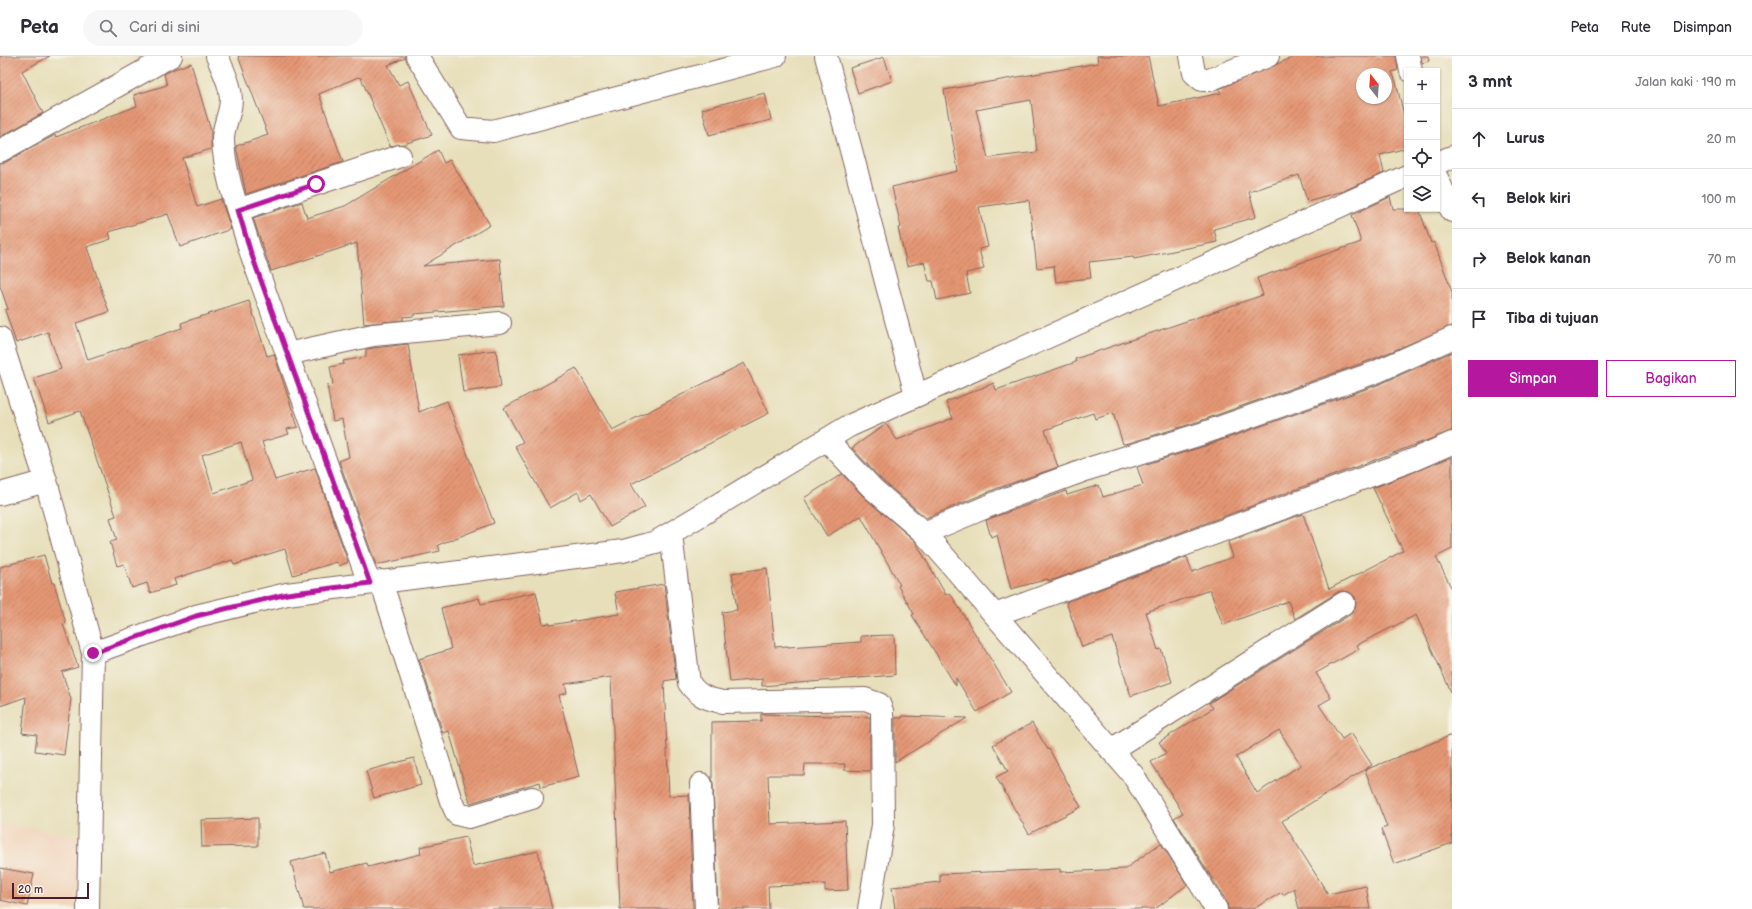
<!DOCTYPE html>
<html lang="id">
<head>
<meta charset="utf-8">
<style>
  :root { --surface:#fff; --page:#f7f7f7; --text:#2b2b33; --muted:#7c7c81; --line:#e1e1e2; --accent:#b5179e }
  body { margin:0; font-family:"Balsamiq Sans",sans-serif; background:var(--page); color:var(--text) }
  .controls { position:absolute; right:12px; top:12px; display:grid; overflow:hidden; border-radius:0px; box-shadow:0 1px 3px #0004 }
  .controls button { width:36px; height:36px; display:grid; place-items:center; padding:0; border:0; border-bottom:1px solid var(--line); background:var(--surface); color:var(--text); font:20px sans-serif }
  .compass { position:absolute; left:1356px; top:12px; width:36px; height:36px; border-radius:50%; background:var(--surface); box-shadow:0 1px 3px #0004; rotate:343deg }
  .scale { position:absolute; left:12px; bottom:10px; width:77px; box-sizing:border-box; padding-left:4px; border:2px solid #4a1f2b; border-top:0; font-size:11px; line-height:14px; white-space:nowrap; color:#4a1f2b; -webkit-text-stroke:3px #f7f3e8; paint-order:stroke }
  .stop { position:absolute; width:12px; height:12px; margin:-9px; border:3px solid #b5179e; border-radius:50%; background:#fff }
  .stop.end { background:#b5179e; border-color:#fff; box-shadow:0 1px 4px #0008 }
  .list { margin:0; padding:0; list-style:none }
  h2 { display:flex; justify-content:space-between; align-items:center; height:52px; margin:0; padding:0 16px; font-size:17px }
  h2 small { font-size:13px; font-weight:400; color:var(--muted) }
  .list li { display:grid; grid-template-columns:26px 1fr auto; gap:12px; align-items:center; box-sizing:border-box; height:60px; padding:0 16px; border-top:1px solid var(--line) }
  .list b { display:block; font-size:15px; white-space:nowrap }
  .list em { font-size:13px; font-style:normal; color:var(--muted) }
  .actions { display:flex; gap:8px; padding:12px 16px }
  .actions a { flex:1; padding:9px 0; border:1px solid var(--accent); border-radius:0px; text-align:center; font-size:14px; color:var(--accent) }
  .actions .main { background:var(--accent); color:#fff }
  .icon { flex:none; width:22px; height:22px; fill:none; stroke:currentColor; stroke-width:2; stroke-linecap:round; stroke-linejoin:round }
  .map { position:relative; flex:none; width:1452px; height:853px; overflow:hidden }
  header { display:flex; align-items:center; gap:24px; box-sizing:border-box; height:56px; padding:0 20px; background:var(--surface); border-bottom:1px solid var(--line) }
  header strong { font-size:19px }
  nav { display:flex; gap:22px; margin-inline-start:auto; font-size:14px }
  .search { width:280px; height:36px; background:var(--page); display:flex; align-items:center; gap:10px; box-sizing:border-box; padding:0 14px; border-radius:22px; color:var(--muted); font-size:15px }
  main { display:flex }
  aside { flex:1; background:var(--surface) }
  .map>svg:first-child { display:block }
</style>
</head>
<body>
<header>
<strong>Peta</strong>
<div class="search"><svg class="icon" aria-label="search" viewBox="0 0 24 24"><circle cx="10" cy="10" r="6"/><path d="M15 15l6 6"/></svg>Cari di sini</div>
<nav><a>Peta</a><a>Rute</a><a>Disimpan</a></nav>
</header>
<main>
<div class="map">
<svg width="1452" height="853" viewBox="0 0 1452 853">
  <defs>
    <pattern id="building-hatch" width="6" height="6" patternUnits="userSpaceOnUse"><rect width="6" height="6" fill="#e59774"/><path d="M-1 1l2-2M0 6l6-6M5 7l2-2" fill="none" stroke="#bc7b5f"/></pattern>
  </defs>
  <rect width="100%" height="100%" fill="#f7f3e8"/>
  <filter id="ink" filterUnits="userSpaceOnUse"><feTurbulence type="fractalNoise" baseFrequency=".025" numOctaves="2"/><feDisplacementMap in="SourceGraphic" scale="8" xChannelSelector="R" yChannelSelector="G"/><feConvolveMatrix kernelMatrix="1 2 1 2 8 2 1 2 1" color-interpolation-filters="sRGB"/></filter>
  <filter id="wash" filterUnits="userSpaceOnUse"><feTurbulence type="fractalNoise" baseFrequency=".012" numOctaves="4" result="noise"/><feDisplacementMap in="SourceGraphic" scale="16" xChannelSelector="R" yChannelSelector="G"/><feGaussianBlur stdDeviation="0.9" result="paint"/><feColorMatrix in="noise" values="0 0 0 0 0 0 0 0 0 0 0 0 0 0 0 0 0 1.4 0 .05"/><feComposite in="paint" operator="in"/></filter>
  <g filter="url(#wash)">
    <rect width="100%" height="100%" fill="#e7dfba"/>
    <path fill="#f1d5bd" d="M0,767L83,781L76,853H0Z"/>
    <g id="blocks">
      <path fill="url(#building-hatch)" fill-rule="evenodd" d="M0,0H50L22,15L43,57L0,81Z
        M238,0H405V2L388,9L399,29L408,25L432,79L404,88L390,90L361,22L358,21L319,38L343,106L246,138L236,90L268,79Z
        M1097,0H1148L1159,50L1221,37L1219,33L1296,0H1396L1398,14L1392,16L1396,26L1407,72V92L1380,99L1384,117L1343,135L1307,145L1299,119L1249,136L1256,161L1214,173L1217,186L1134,203L1133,201L1089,206L1091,222L1056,226L1054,210L1037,212L1029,144L979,151L988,191L979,193L984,213L966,217L970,237L937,244L933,225H929L924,206L907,210L898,172L901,171L892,131L958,115L944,34L1098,7ZM1362,18H1386V42H1362ZM1031,44L1037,96L988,102L976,54Z
        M1421,0H1428L1429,5L1422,7Z
        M884,1L892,25L858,37L850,12Z
        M191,7L211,75V93L182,102L197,151L221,143L231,173L180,191L168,158L109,176L111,183L87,191L109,256L76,267L88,304L182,272L181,267L249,245L267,300L274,298L298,371L287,373L289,378L262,386L275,424L315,412L348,506L339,510L337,506L293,519L285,493L234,509L232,504L174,523L176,529L150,537L147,527L132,532L124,508L117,510L110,486L117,484L110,462L116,460L80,355L49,366L34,322L61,313L48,276L16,287L5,254L8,253L0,230V107L6,106L55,79L56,81L137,50L134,39L167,29L164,18L174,13ZM241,386L252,424L214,437L202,399Z
        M765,37L771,64L709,79L702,53Z
        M438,94L444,107L450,104L490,169L423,210L500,203L504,250L414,258V260L403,261V264L364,268L357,187L271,215L253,162L302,146L307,162L345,150Z
        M1390,141L1393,153H1419L1431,187L1434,186L1452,236V270L1371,304L1197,366L1129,387L1123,388L1113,357L1095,363L1093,357L1045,374L1058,411L998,432L926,462L882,424L852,392L886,368L897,384L953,362L946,346L994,327L996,334L1076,306L1075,303L1263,239L1257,222L1361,186L1352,159Z
        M408,288L419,356L447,345L494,467L438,489L440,495L376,509L339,405L349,401L342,363L333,365L327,329L333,328L330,311L344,308L343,305L366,301V293Z
        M496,294L501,331L463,336L458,299Z
        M1452,296V375L1056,523L1048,525V523L1011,533L997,479L991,481L986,464L1066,435L1067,439L1099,429L1103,441L1143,429L1137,411L1205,390L1380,328Z
        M744,307L769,357L631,428L645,451L610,471L591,438L581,444L578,436L550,452L515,390L523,386L504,352L576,312L612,374Z
        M1452,401V493L1436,501L1452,533V638L1416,559L1357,589L1359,593L1316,617L1331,642L1319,649L1342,683L1351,677L1372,709L1282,765L1328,838L1366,830L1370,853H1299L1294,832L1283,839L1282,836L1253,853H1228L1227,846L1174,762L1183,757L1151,706L1166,697L1159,686L1213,652L1209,647L1351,558L1355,552L1356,546L1355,541L1349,536L1343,535L1338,536L1295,563L1288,545L1223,569L1210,534L1146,556L1158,594L1161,593L1172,626L1131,640L1112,581L1082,591L1066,546L1187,501L1192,516L1233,501L1228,486L1303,458L1329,533L1403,495L1373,432ZM1279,674L1301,709L1257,737L1236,701Z
        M842,418L865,442L915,485L946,539L950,537L1011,636L977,656L956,622V630L912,559L914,558L898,530L900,529L861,460L827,480L804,442Z
        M44,499L52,527H54L66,567L63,568L78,611L62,616L71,643L64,699L35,695L37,679L22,677L26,641L0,650V511Z
        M767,512L775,591L788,590V591L861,586V580L894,579L895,619L762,630V623L730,626L722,556L737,554L732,517Z
        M664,528L676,623L664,625L669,740L689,739L693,853H620L611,621L565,628L567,637L559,639L579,721L541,731L540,726L470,747L449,675L443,677L419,603L451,593L441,552L479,542L481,548L536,536L543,568L550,567V569L619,558L615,536Z
        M761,658L870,661V715L844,714L845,708H805L804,719H768L770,768L845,765L848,834L825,835V828L768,830L769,853H718L713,728L712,722V666L761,665Z
        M902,660L967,662L895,706V662H902Z
        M1032,667L1048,694L1049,693L1081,751L1029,778L996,721L1008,715L993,689Z
        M1452,679V787L1394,808L1381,773L1387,771L1365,714Z
        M414,702L421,729L374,742L366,715Z
        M258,762V790L202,791L201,764Z
        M466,781L473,810L538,795L552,853H304L291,806L325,797L330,816L367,807L368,811L421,798L420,791Z
        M1161,787L1187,829L1155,853H895L892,831L940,826V818L1060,813V816L1125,813Z
        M0,812L34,818L27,850L0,844Z"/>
    </g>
  </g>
  <g filter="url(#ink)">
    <use href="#blocks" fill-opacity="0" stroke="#81625d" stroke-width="1"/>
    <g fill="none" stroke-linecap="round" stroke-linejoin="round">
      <defs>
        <path id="minor" d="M217,0C224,17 234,34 230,52C228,63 222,75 223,85C225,122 240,159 250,194L369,527
          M417,0L461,72L493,75L775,0
          M826,0L916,339
          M1191,0L1194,17L1202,24H1209L1268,0
          M1408,0L1411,15
          M0,95L171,0
          M1437,107L1452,101
          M1437,122L1452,155
          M238,154L400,100
          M0,282L46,425L93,597L88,853
          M287,298L373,279L500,267
          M827,384L873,433L924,477L1133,719L1216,853
          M0,438L46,425
          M924,477L1003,444L1091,412L1201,378L1376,316L1452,282
          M671,478L689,627C698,640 707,643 723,646L865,643L879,648L882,655L883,769L869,853
          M381,525L451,745L457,758L469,761L532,742
          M995,559L1415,403L1452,387
          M93,597L196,560L287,538L623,495L656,486L849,370L1407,120
          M1111,694L1344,547
          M701,728L706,853"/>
      </defs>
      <use href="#minor" stroke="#81625d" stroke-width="24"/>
      <use href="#minor" stroke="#fff" stroke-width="22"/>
    </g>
  </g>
  <g fill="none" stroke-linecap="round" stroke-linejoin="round" filter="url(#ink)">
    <path stroke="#b5179e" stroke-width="5" d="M93,597L196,560L287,538L370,527L250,194L238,154L316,128"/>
  </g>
</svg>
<div class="controls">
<button>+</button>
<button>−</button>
<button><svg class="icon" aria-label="locate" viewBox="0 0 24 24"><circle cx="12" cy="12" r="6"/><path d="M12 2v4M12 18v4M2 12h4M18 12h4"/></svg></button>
<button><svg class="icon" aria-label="layers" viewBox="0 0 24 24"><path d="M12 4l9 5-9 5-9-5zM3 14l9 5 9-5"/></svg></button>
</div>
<svg class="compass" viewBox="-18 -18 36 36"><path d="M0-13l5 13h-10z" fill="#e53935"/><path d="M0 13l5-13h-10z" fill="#7c7c81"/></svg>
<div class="scale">20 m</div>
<div class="stop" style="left:316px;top:128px"></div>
<div class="stop end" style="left:93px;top:597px"></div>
</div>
<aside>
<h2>3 mnt<small>Jalan kaki · 190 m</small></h2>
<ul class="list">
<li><svg class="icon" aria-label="ahead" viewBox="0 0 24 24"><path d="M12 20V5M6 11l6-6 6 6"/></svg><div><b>Lurus</b></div><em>20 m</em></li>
<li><svg class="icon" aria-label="left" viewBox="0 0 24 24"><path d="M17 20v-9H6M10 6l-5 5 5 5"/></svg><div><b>Belok kiri</b></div><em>100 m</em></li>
<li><svg class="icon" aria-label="right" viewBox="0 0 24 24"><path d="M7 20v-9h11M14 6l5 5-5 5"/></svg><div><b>Belok kanan</b></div><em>70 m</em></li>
<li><svg class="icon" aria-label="arrive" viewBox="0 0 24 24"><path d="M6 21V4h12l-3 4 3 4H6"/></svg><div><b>Tiba di tujuan</b></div></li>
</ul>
<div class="actions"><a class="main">Simpan</a><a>Bagikan</a></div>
</aside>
</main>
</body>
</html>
